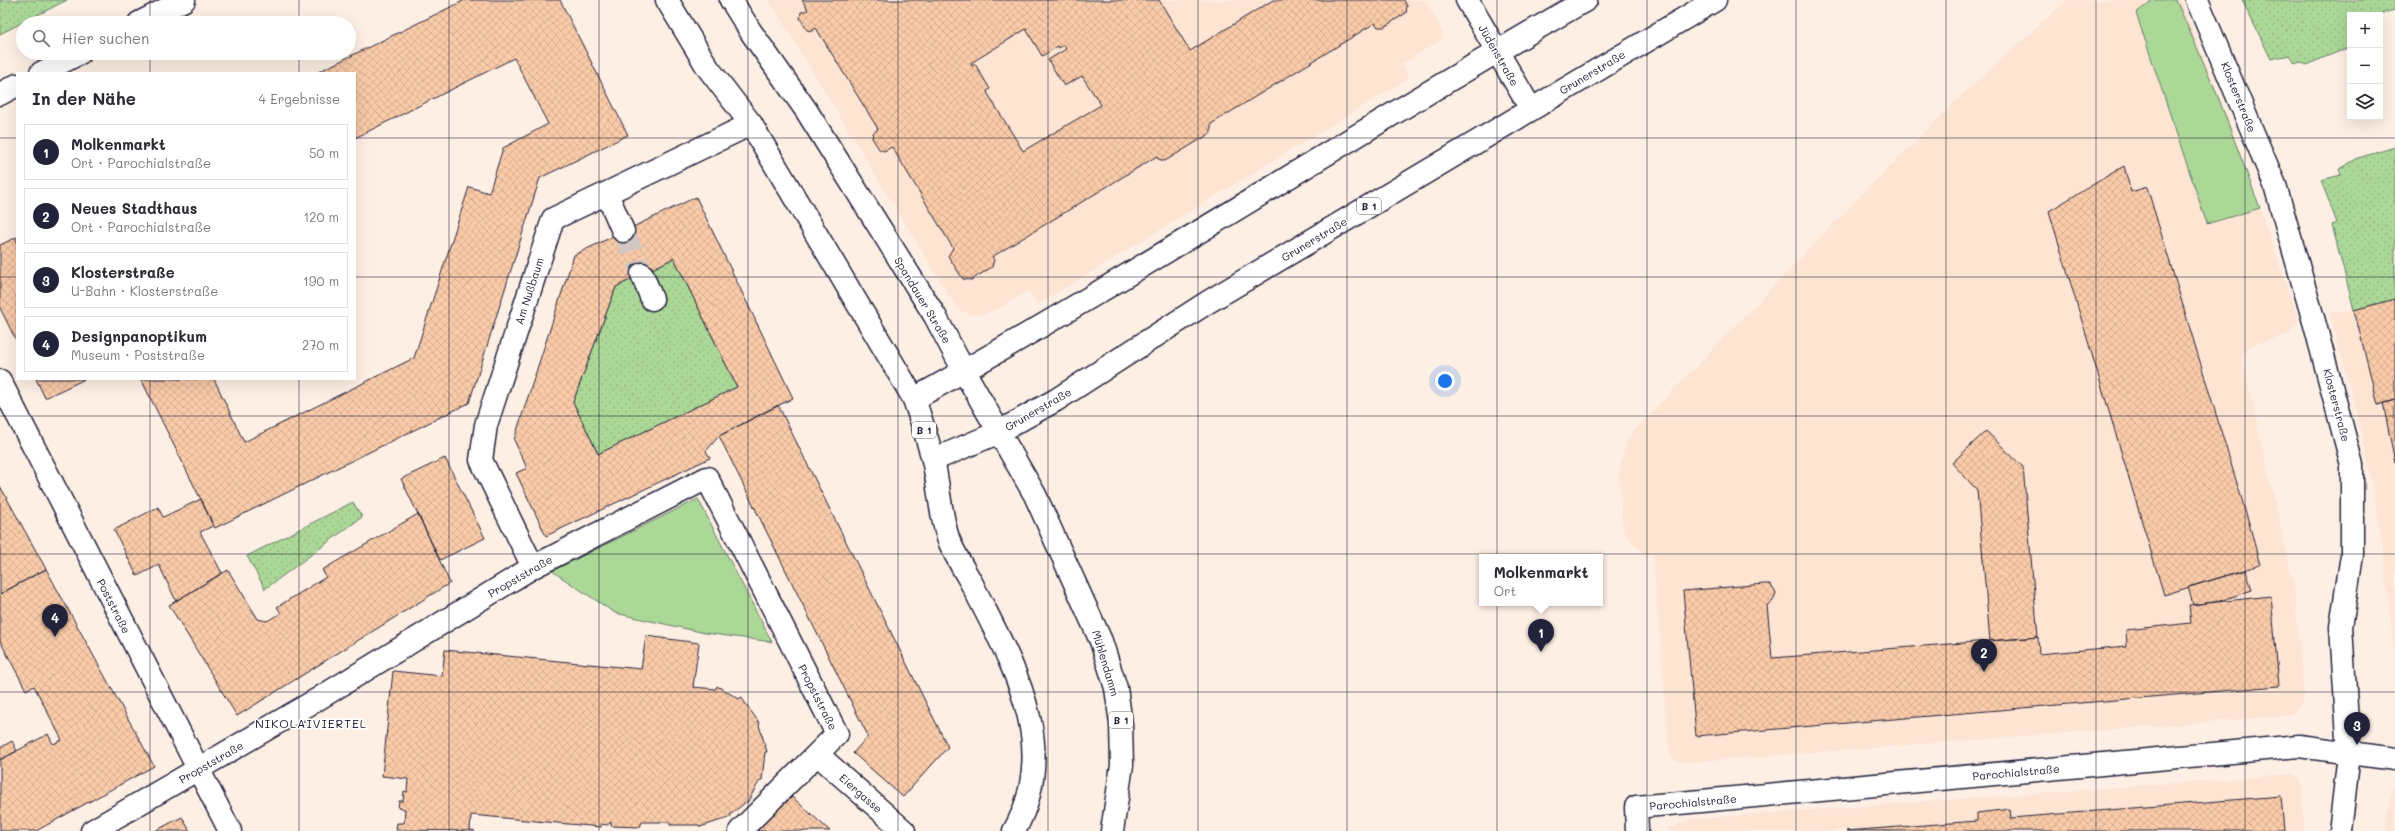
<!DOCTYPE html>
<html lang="de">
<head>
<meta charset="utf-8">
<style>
  :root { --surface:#fff; --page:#f2f2f3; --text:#2b2b33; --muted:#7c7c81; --line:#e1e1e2; --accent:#22223b }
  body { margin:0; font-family:Mali,sans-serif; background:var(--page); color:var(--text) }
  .controls { position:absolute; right:12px; top:12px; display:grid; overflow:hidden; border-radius:0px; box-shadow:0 4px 16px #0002 }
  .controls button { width:36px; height:36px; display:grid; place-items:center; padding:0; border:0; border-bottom:1px solid var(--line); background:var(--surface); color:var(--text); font:20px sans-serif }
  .you { position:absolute; left:1445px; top:381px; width:14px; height:14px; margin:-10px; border:3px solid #fff; border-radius:50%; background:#1a73e8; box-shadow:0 0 0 6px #1a73e833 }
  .badge { display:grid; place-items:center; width:26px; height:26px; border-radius:50%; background:var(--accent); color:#fff; font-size:13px; font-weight:700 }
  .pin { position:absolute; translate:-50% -33px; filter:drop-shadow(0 1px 2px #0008) }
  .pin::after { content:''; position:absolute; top:21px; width:14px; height:12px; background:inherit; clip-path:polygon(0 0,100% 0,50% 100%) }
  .popup { position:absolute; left:1479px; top:554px; width:124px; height:52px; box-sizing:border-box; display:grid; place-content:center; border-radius:0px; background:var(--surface); filter:drop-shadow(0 1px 3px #0005); font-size:13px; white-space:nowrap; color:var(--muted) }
  .popup b { font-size:15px; color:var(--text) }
  .popup::after { content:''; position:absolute; left:50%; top:100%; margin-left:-8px; border:8px solid transparent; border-top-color:var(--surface) }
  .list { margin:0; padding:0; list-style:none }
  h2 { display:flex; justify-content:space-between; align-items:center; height:52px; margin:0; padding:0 16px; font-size:17px }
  h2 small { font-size:13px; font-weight:400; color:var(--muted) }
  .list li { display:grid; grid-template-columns:26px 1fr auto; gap:12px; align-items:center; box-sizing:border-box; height:56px; margin:0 8px 8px; padding:0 8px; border:1px solid var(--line); border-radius:0px }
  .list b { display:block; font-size:15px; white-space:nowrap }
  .list p { margin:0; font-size:13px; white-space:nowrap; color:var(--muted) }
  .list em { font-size:13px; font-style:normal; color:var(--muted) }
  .icon { flex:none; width:22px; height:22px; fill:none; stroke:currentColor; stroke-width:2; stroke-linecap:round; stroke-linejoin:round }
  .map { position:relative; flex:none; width:2395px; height:831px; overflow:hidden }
  .search { position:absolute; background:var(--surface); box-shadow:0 4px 16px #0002; left:16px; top:16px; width:340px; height:44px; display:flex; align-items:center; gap:10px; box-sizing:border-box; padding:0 14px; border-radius:22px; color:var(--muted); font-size:15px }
  .panel { position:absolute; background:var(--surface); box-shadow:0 4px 16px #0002; left:16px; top:72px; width:340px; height:308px; border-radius:0px }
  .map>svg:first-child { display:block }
</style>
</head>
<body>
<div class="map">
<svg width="2395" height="831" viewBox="0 0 2395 831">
  <defs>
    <pattern id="park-dots" width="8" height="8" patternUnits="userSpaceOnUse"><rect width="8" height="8" fill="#abd897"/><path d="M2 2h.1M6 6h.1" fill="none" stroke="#93b983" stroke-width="1.8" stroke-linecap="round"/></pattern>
    <pattern id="building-cross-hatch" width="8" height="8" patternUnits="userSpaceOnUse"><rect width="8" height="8" fill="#facba9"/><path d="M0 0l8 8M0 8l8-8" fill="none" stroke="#d6ae92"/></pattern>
  </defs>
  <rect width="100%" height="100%" fill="#feefe5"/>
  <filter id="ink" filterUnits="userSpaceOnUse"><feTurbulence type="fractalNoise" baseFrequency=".025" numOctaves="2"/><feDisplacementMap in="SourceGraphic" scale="8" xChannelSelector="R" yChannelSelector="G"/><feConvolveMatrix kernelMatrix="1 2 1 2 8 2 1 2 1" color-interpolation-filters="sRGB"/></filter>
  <g filter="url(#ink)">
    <path fill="#fde4d3" d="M769,0H1425L1443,32L1442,39L1402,64L1409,78L1037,305L1029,290L1002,307L985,314L972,315L960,311L951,299Z
      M2067,0H2181L2224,107L2297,315V323L2288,335L2254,344L2244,352L2242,358L2294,586L2304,694L2301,704L2294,712L2285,716L1689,762H1679L1672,758L1669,751L1653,555L1643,553L1635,545L1626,535L1622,521L1619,472L1626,443L1633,432L1862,194L1965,92Z
      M2395,299V658L2383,550L2375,498L2359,421L2330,313L2354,310Z
      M2294,774L2300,779L2303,788V831H1667L1677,824L1693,819Z
      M2395,783V831H2386L2391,795Z"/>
    <path fill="#abd897" stroke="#667d69" d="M2153,0H2176L2215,89L2260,208L2207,224L2136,13Z
      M698,499L772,642L705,633L615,613L552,571Z"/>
    <path fill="url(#park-dots)" stroke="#667d69" d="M0,0H67L0,34Z
      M2242,0H2395V10L2375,15H2350V47L2306,65L2300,62L2295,64L2290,55L2271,59Z
      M2395,147V299L2354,310L2332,225L2337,223L2321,180L2341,175L2339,169L2358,158Z
      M674,258L737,387L598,454L573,402L616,287Z
      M353,502L362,517L265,589L247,556Z"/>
    <path fill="url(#building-cross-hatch)" stroke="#22223b" fill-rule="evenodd" d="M465,0H560L628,135L540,178L469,403L215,528L141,379H214L244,442L414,358L469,187L489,193L503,148L548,124L514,58L355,138V73H316Z
      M802,0H1159L1190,51L1273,0H1404L1407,6L1406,13L1384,27H1378L1375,23L1211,124V133L1165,161L1158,159L1157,156L992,257L994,260L992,267L971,280L963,279L948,256L953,248L892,147L884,151L879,149L872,138L873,133L878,129L816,28L812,31L807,30L800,18L801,12L808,10ZM1026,29L1042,56L1058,46L1059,48L1064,45L1066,49L1048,60L1064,86L1082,76L1101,105L1023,151L988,94L987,91L990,89L975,64L972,66L971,63Z
      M2124,166L2131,192L2147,187L2249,523L2260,565L2164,595L2049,211Z
      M696,197L793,398L719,436L706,451L710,458L546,536L516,473L527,468L514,440L574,255ZM674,258L737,387L598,454L573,402L616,287Z
      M17,237V342L0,308V245Z
      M2395,299V400L2378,405L2354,310Z
      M36,379H85L45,398Z
      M2395,400V462L2383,403Z
      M778,405L948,747L903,797L853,753L868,736L719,436Z
      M1986,431L2023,467L2038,637L1990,641L1977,490L1952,463Z
      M445,458L485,538L440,560L401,479Z
      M0,486L46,569L0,594Z
      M201,499L213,526L200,532L222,573L176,601L159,565L137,576L114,530L158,507L163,517Z
      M418,514L450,583L237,716L169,605L228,570L258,619L267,621L281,613L277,607L326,577L322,570Z
      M46,569L154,766L36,831H0V760L48,734L53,744L62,740L34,686L26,690L0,641V594Z
      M2246,570L2252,590L2220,601L2193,605L2188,587Z
      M1764,584H1770L1776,593L1773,601L1767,605L1772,658L2038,637L2039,654L2127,646L2126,630L2191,623L2189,605L2271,596L2279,686L1696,736L1683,591Z
      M646,636L699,643L693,687L716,689L717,686L739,699L741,697L760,724L759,725L767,752H765L762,780H760L747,803L746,802L730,815L731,817L700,827L699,825H670V822H642L640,827L611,826V822L607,825L601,824V827L471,815L470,830L475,831L396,830L397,823H404L405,809L398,808L399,801H403L404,791L407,792L408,779L382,776L393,671L442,676L445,650L641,669Z
      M12,741L17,751L0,760V748Z
      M2281,796L2284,831H1846L1977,821V813L2010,809L2011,818Z
      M792,797L830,831H754Z
      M182,817L190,831H155Z"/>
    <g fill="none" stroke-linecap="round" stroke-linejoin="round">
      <path stroke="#d2c6c3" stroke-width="22" stroke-dasharray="22 11" stroke-linecap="butt" d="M623,231L642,274"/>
      <defs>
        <path id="pedestrian" d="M607,194L623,231
          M642,274L652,299
          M0,381L230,831
          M533,567L481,460L486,425L553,219L751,124
          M817,754L904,831
          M92,831L318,699L533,567L707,478L837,734L740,831"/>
        <path id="minor" d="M1467,0L1531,109
          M2197,0L2275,185L2315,325L2352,465V555L2341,627L2349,754L2340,831
          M139,23L184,0
          M41,73L80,53
          M0,94L17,85
          M1637,831L1636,807L2299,746L2395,759"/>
        <path id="secondary" d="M667,0L708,68L751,124L914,399
          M731,0L751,32L806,110L935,316L964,371"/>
        <path id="primary" d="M964,371L1035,495L1101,641L1116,688L1121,724L1122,765L1112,831
          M933,460L997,433L1056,400L1208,302L1715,0
          M1014,831C1062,746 1012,664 973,586C965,571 954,554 948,538C940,513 939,486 933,460C928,440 921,420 914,399C1142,272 1360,129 1586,0"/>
      </defs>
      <use href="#pedestrian" stroke="#22223b" stroke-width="25"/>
      <use href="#minor" stroke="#22223b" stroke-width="25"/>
      <use href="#secondary" stroke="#22223b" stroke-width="25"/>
      <use href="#primary" stroke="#22223b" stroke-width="25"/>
      <use href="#pedestrian" stroke="#fff" stroke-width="22"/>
      <use href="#minor" stroke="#fff" stroke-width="22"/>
      <use href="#secondary" stroke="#fff" stroke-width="22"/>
      <use href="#primary" stroke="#fff" stroke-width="22"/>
    </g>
  </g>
  <path fill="none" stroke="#22223b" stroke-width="1" stroke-opacity="0.55" d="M150,0V23M299,0V23M449,0V831M599,0V831M748,0V831M898,0V831M1048,0V831M1198,0V831M1347,0V831M1497,0V831M1647,0V831M1796,0V831M1946,0V831M2096,0V831M2245,0V831M150,53V73M299,53V73M0,138H17M355,138H2395M0,277H17M355,277H2395M150,379V831M299,379V831M0,416H2395M0,554H2395M0,692H2395"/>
  <g text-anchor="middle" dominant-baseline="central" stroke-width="3" stroke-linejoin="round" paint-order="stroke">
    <g fill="#fff" stroke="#646476" stroke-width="1">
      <rect x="1357" y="198" width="24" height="16" rx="3"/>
      <rect x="912" y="422" width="24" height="16" rx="3"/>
      <rect x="1109" y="712" width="24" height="16" rx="3"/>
    </g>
    <g font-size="10" font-weight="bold" fill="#22223b">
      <text x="1369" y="206">B 1</text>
      <text x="924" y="430">B 1</text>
      <text x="1121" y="720">B 1</text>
    </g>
    <g font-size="11" fill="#22223b" stroke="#fff">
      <text transform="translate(1499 55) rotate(60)">Jüdenstraße</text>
      <text transform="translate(1592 72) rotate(-31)">Grunerstraße</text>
      <text transform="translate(2239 97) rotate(68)">Klosterstraße</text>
      <text transform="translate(1314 239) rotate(-31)">Grunerstraße</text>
      <text transform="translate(529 291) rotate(-72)">Am Nußbaum</text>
      <text transform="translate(923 300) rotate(59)">Spandauer Straße</text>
      <text transform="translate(2337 405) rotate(75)">Klosterstraße</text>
      <text transform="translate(1038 409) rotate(-30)">Grunerstraße</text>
      <text transform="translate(520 576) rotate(-30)">Propststraße</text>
      <text transform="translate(114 606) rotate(63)">Poststraße</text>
      <text transform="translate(1106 663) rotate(73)">Mühlendamm</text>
      <text transform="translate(818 697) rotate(63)">Propststraße</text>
      <text transform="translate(211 762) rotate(-30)">Propststraße</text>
      <text transform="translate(2016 772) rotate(-5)">Parochialstraße</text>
      <text transform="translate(861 793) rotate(41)">Eiergasse</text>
      <text transform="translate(1693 802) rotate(-5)">Parochialstraße</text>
    </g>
    <g font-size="12" letter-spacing="1" fill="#22223b" stroke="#fff">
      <text x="311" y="723">NIKOLAIVIERTEL</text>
    </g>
  </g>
</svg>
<div class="controls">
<button>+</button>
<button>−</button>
<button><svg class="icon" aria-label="layers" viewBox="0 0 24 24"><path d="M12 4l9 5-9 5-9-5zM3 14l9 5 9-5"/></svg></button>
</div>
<div class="you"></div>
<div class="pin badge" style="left:1541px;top:652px">1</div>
<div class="popup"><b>Molkenmarkt</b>Ort</div>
<div class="pin badge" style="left:1984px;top:672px">2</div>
<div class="pin badge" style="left:2357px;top:745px">3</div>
<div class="pin badge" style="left:55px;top:637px">4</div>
<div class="search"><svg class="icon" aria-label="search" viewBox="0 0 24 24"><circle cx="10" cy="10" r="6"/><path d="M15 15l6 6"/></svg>Hier suchen</div>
<section class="panel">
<h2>In der Nähe<small>4 Ergebnisse</small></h2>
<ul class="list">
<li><span class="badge">1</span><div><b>Molkenmarkt</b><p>Ort · Parochialstraße</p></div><em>50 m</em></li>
<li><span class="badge">2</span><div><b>Neues Stadthaus</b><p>Ort · Parochialstraße</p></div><em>120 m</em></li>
<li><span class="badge">3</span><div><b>Klosterstraße</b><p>U-Bahn · Klosterstraße</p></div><em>190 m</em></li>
<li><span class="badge">4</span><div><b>Designpanoptikum</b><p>Museum · Poststraße</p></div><em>270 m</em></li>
</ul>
</section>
</div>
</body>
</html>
